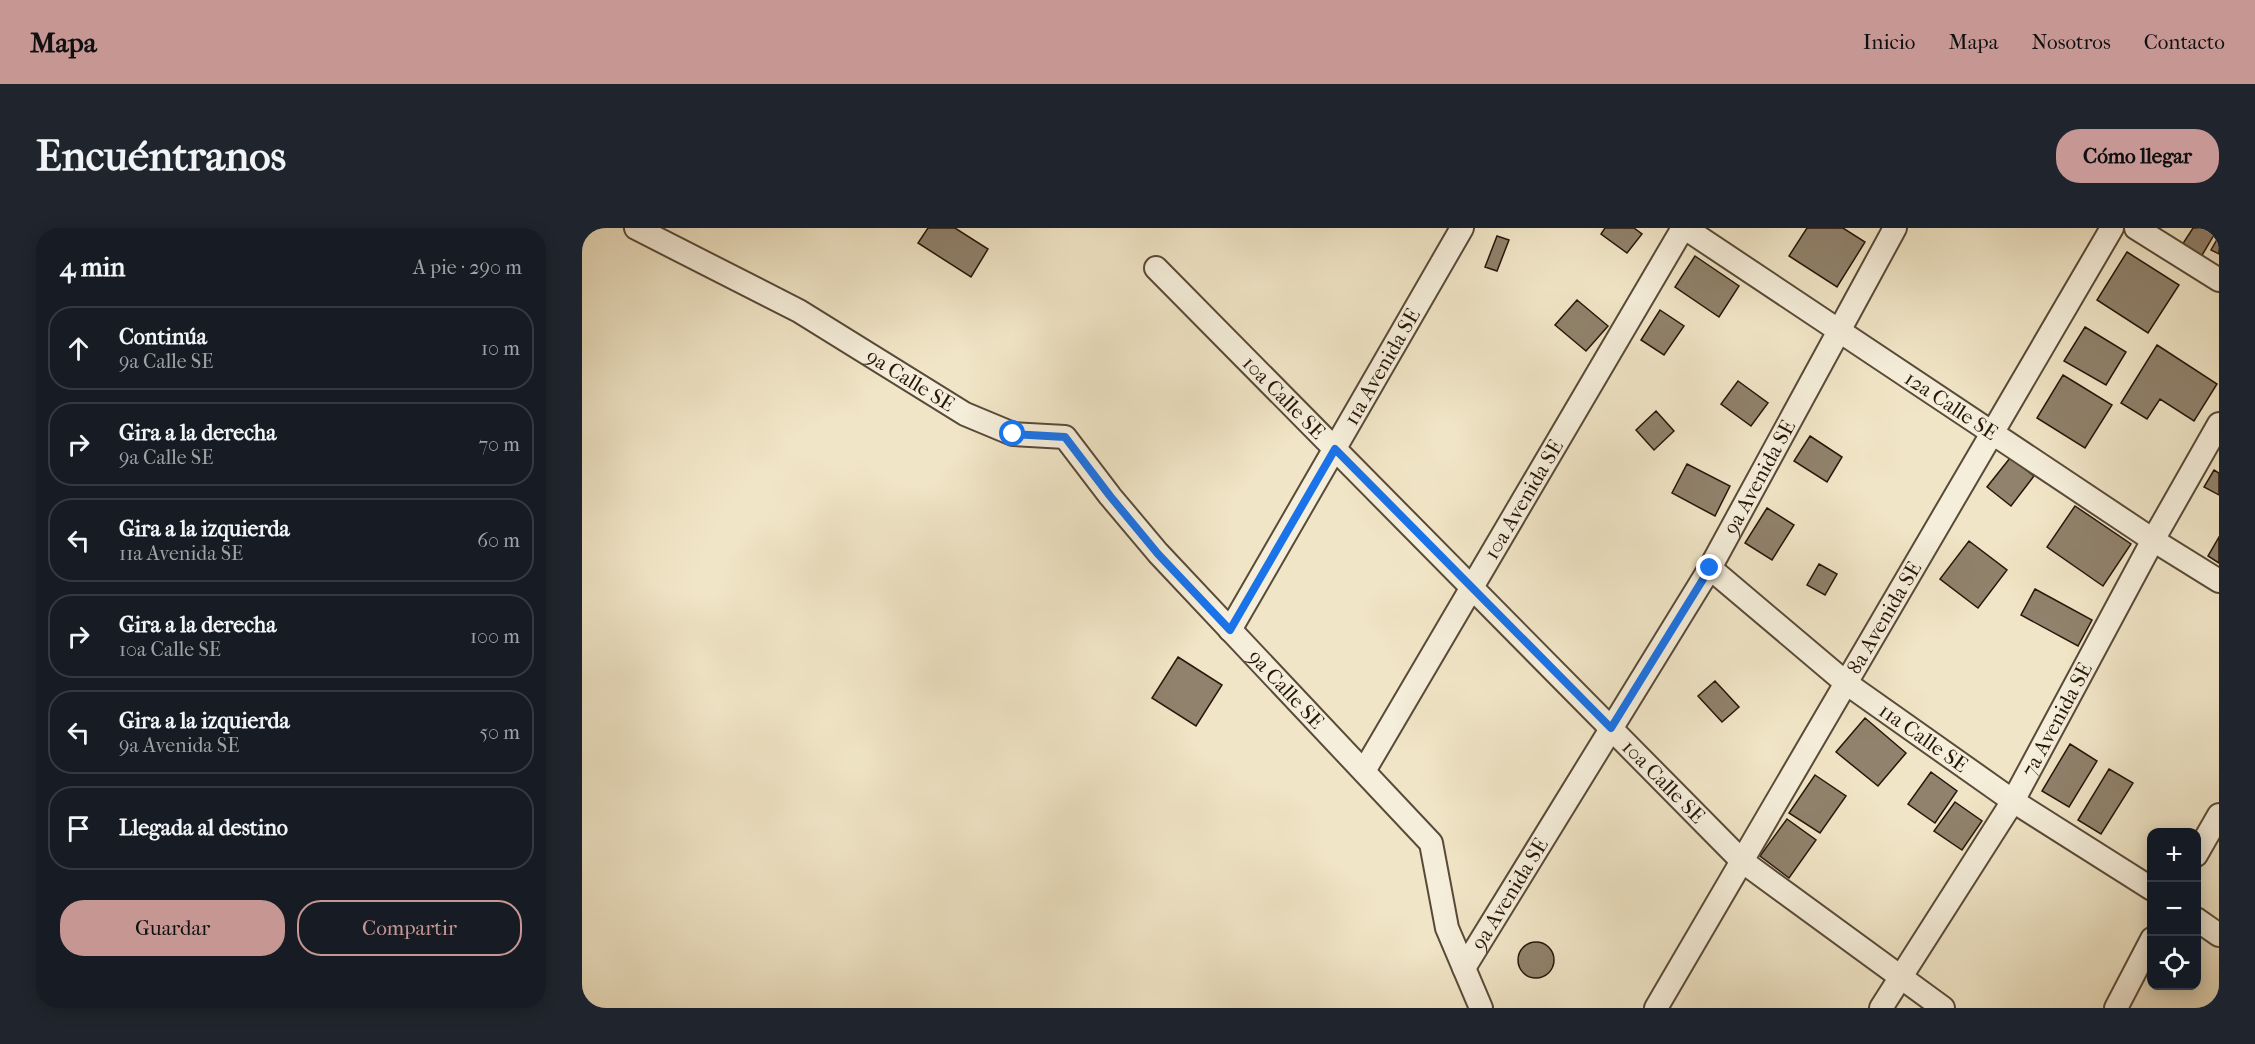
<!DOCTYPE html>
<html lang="es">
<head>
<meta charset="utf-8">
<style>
  :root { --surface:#171b24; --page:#20242c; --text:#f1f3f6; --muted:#9ea1a6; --line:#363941; --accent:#c59692 }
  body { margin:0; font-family:"IM FELL French Canon",serif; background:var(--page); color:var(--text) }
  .controls { position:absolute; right:18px; bottom:18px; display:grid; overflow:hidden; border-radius:12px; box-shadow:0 3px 15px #0003 }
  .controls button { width:54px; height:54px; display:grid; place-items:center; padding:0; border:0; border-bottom:2px solid var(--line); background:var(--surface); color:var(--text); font:30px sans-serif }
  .stop { position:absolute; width:18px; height:18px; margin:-14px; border:4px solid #1a73e8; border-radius:50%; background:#fff }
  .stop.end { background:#1a73e8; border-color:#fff; box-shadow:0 2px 6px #0008 }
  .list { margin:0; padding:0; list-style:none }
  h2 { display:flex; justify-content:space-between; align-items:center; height:78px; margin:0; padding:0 24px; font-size:26px }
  h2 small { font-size:20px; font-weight:400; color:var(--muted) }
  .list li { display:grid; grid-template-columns:39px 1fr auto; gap:18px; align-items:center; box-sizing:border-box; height:84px; margin:0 12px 12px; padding:0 12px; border:2px solid var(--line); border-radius:24px }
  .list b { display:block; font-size:22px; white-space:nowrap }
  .list p { margin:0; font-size:20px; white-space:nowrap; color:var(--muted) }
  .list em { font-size:20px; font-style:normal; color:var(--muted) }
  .actions { display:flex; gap:12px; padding:18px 24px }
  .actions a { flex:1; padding:14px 0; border:2px solid var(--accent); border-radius:24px; text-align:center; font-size:21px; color:var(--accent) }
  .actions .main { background:var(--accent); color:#111 }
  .icon { flex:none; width:33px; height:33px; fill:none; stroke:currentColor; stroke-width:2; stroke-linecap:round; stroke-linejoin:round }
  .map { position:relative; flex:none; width:1637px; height:780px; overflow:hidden; border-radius:24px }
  header { display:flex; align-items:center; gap:36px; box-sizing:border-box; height:84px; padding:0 30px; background:var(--accent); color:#111 }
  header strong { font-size:28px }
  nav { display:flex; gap:33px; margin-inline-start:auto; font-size:21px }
  .intro { display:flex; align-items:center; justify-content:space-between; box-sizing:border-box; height:144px; padding:0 36px }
  h1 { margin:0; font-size:42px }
  .button { padding:15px 27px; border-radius:24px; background:var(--accent); color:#111; font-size:21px; font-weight:700 }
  main { display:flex; gap:36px; padding:0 36px }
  aside { flex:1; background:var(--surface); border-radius:24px; box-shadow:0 3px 15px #0003 }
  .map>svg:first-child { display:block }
</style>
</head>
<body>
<header>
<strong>Mapa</strong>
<nav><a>Inicio</a><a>Mapa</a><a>Nosotros</a><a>Contacto</a></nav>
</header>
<div class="intro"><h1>Encuéntranos</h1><a class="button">Cómo llegar</a></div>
<main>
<aside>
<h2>4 min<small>A pie · 290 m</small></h2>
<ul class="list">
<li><svg class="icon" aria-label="ahead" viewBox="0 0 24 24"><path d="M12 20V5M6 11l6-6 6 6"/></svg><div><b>Continúa</b><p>9a Calle SE</p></div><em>10 m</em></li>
<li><svg class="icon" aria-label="right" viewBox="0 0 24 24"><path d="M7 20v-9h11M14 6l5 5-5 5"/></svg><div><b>Gira a la derecha</b><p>9a Calle SE</p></div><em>70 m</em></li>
<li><svg class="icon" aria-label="left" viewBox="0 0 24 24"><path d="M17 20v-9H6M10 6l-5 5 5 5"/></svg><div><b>Gira a la izquierda</b><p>11a Avenida SE</p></div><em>60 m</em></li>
<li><svg class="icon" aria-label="right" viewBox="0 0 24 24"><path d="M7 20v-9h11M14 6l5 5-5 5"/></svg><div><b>Gira a la derecha</b><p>10a Calle SE</p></div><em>100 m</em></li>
<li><svg class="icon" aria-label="left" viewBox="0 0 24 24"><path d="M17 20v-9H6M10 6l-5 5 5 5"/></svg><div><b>Gira a la izquierda</b><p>9a Avenida SE</p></div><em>50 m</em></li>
<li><svg class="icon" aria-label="arrive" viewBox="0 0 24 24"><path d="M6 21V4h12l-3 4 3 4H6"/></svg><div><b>Llegada al destino</b></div></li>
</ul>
<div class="actions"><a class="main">Guardar</a><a>Compartir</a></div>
</aside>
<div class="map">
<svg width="1637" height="780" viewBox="0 0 1637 780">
  <rect width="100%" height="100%" fill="#f0e5c6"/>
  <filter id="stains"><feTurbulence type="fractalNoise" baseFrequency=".00333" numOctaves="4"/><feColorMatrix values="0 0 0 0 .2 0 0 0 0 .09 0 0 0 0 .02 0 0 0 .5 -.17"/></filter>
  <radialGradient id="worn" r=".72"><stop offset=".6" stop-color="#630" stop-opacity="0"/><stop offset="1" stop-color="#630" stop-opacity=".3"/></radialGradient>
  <path fill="#90826c" stroke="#27160a" stroke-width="1.5" d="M346,0H373L406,21L389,49L336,15Z
    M1023,0H1052L1060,6L1045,25L1019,6Z
    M1225,0H1261L1283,14L1255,59L1207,28Z
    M1611,0H1636L1619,29L1600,17Z
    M915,8L927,12L915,43L903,39Z
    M1637,8V26L1629,22Z
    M1545,24L1597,57L1566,105L1515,72Z
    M1113,28L1157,58L1137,89L1093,59Z
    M995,72L1026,98L1004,123L973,97Z
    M1078,82L1102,98L1082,127L1059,112Z
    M1503,99L1544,124L1524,157L1482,133Z
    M1575,117L1635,156L1612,193L1578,171L1565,191L1539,175Z
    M1481,147L1530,177L1503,220L1455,190Z
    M1156,153L1186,175L1169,198L1139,176Z
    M1074,183L1092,203L1072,222L1054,202Z
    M1228,208L1260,229L1245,254L1212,233Z
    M1428,230L1452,248L1429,278L1405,259Z
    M1105,236L1148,258L1133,288L1090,265Z
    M1632,242L1637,245V267L1622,259Z
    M1493,278L1549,316L1521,358L1465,319Z
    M1185,280L1212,297L1190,332L1163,315Z
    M1637,309V335L1626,328Z
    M1387,313L1425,342L1396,380L1358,351Z
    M1237,336L1255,346L1243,367L1225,357Z
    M1453,361L1510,392L1496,418L1439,387Z
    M596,429L640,457L614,498L570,470Z
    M1133,453L1157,479L1140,494L1116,468Z
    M1283,490L1324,525L1296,558L1254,524Z
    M1488,516L1515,533L1487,579L1460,563Z
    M1527,541L1551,555L1519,606L1496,592Z
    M1349,544L1375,563L1353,595L1326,576Z
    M1233,547L1264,568L1238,605L1207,585Z
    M1373,574L1400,593L1380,622L1352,603Z
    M1205,591L1234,612L1207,650L1178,628Z
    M936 732a18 18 0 1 1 36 0a18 18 0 1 1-36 0Z"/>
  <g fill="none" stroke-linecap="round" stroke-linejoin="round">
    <defs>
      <g id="street">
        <path id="s1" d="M54,0L217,83L383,186L431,206L483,209L528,268L576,325L849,615L865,700L899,780"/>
        <path id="s2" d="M1103,0L1571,312L1637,353"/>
        <path d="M1554,0L1637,52"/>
        <path id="s3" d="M574,40L1160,633L1361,780"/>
        <path id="s4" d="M1128,340L1264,455L1431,573L1570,661"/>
        <path id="s5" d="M648,402L880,0"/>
        <path id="s6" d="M782,543L1101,0"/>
        <path d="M1614,627L1637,587"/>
        <path d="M1614,691L1637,707"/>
        <path id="s7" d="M882,740L1128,340L1313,0"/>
        <path id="s8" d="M1074,780L1530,0"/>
        <path id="s9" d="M1299,780L1431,573L1571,312L1637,196"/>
        <path d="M1534,780L1570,711"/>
      </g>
    </defs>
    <use href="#street" stroke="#594a39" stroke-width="26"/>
    <use href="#street" stroke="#f5eeda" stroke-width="22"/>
  </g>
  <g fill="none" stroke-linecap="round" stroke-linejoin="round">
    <path stroke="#1a73e8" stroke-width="8" d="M431,206L483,209L528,268L576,326L648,402L753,221L1029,500L1128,340"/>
  </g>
  <g text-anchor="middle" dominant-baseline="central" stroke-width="4.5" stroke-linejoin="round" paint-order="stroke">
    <g font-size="21" fill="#27160a" stroke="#f5eeda">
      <text stroke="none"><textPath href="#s5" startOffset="304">11a Avenida SE</textPath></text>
      <text stroke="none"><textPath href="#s1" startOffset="314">9a Calle SE</textPath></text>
      <text stroke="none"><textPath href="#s3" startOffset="182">10a Calle SE</textPath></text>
      <text stroke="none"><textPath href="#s2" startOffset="320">12a Calle SE</textPath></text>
      <text stroke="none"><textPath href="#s7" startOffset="573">9a Avenida SE</textPath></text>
      <text stroke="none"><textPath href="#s6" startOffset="315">10a Avenida SE</textPath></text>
      <text stroke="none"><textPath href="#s8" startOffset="452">8a Avenida SE</textPath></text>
      <text stroke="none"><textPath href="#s1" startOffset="818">9a Calle SE</textPath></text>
      <text stroke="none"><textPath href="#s9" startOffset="338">7a Avenida SE</textPath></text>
      <text stroke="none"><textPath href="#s4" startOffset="273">11a Calle SE</textPath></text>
      <text stroke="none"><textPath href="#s3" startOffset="722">10a Calle SE</textPath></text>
      <text stroke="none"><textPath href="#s7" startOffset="87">9a Avenida SE</textPath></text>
    </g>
  </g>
  <rect width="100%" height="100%" filter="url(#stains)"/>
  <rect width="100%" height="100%" fill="url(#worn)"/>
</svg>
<div class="controls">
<button>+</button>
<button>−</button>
<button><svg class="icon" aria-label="locate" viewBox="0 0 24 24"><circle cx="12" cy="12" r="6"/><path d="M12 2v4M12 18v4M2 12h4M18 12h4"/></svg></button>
</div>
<div class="stop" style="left:431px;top:206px"></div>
<div class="stop end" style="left:1128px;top:340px"></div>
</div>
</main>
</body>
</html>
